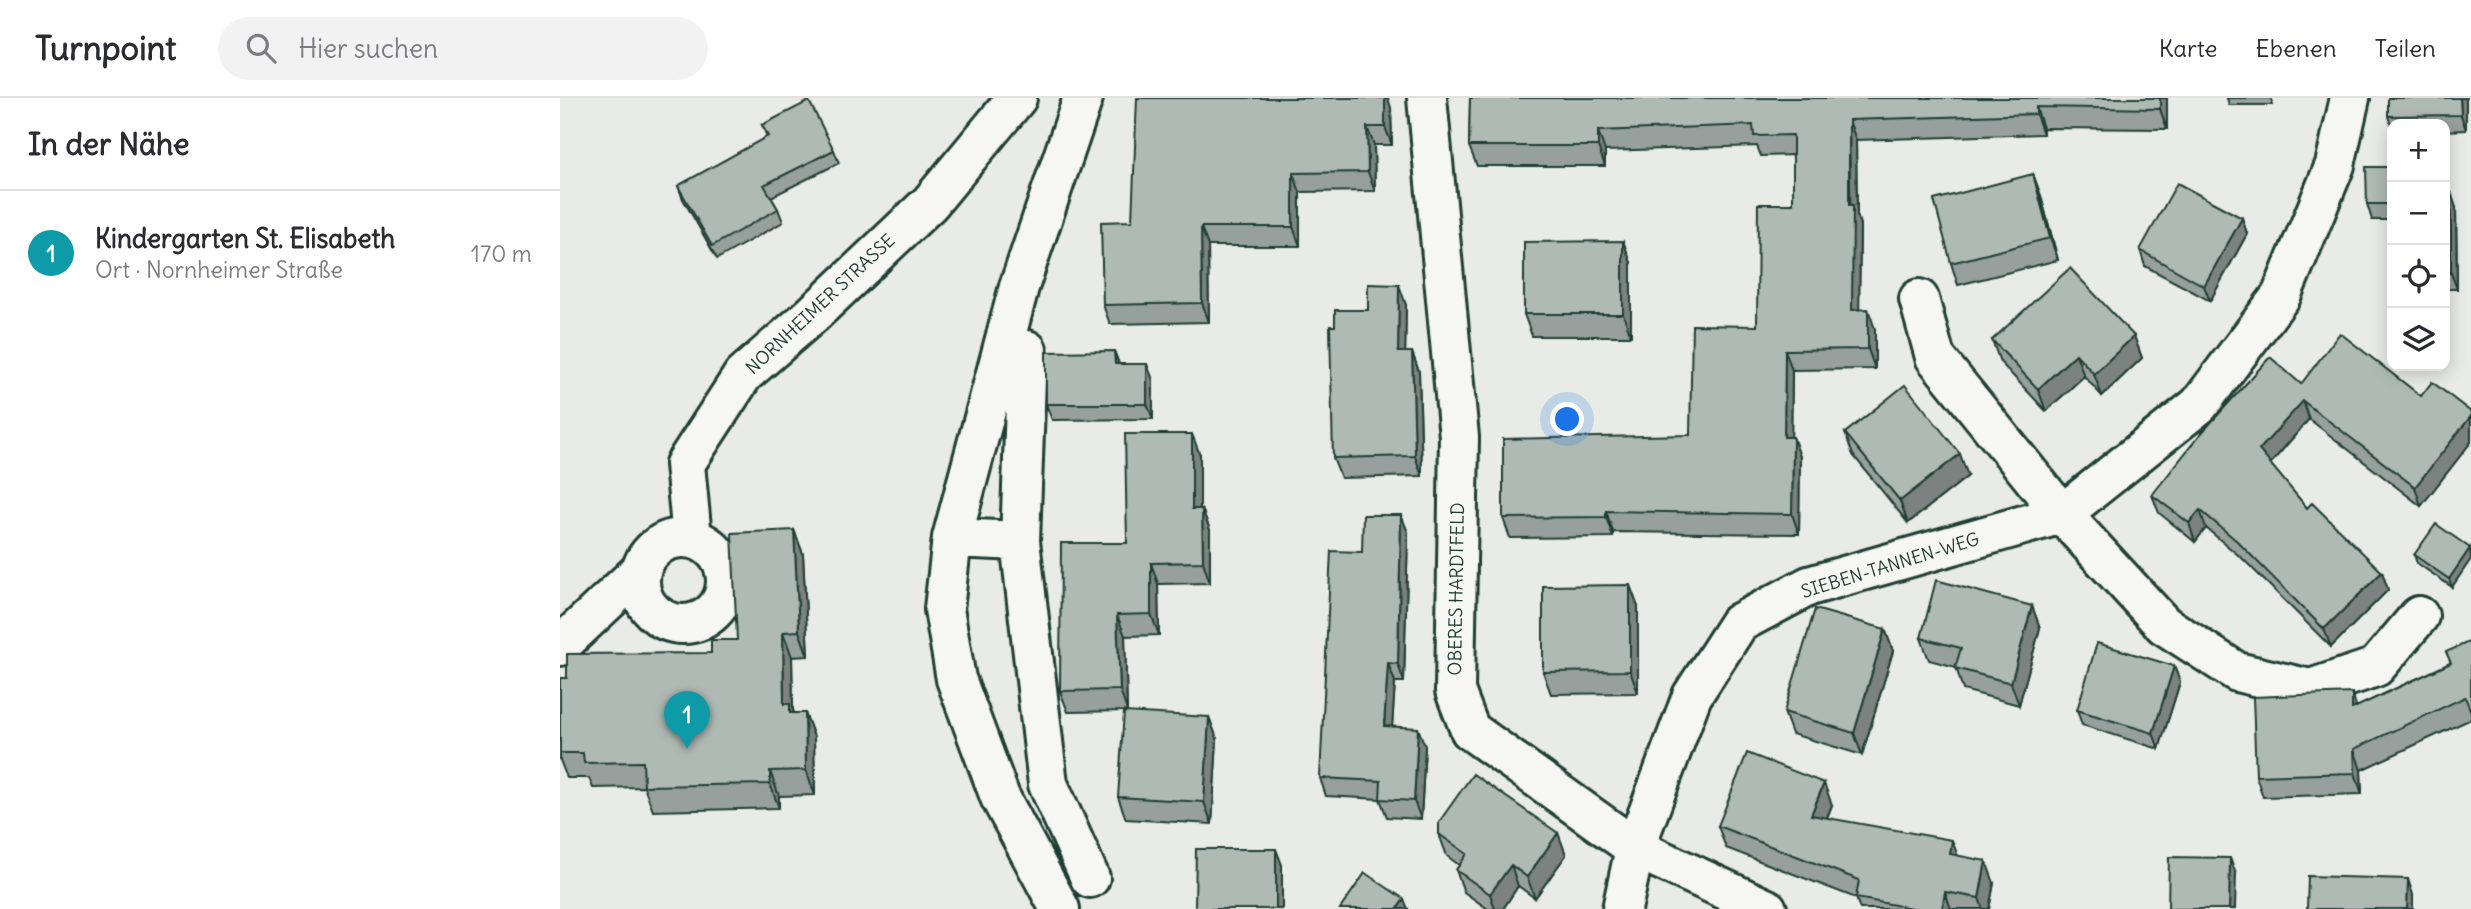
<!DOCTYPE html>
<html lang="de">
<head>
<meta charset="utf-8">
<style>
  :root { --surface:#fff; --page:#f2f2f3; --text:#2b2b33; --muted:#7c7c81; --line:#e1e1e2; --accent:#db2777 }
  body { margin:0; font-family:Delius,sans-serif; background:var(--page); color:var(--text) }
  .controls { position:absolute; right:21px; top:21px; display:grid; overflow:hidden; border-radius:14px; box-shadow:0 4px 18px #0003 }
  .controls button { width:63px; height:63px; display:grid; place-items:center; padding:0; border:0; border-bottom:2px solid var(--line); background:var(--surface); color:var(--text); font:35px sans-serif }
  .you { position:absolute; left:1008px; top:322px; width:24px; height:24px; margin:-18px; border:5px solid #fff; border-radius:50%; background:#1a73e8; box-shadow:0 0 0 10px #1a73e833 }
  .badge { display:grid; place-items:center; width:46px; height:46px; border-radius:50%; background:var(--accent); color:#fff; font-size:23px; font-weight:700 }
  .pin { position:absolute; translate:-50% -58px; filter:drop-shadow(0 2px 4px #0008) }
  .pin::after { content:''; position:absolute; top:37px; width:24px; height:21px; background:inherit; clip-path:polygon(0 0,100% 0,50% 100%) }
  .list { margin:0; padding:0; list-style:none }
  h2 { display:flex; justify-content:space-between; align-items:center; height:91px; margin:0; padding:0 28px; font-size:30px }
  h2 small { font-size:23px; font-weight:400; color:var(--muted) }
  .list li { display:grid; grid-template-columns:46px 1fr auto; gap:21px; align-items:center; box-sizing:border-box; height:126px; padding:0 28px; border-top:2px solid var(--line) }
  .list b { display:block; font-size:26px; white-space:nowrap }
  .list p { margin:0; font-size:23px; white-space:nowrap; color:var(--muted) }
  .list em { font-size:23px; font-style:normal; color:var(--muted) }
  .icon { flex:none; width:38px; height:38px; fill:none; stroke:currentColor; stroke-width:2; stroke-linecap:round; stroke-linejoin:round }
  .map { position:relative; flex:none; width:1911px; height:811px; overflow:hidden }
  header { display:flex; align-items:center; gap:42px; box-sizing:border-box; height:98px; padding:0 35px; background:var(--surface); border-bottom:2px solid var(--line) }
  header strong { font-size:33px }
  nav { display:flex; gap:38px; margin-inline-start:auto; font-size:24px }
  .search { width:490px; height:63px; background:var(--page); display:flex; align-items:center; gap:18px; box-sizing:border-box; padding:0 24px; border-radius:38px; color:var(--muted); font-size:26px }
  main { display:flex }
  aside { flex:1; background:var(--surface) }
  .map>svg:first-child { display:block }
</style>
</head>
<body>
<header>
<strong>Turnpoint</strong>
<div class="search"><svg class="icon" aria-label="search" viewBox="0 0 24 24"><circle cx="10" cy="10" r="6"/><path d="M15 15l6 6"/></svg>Hier suchen</div>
<nav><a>Karte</a><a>Ebenen</a><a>Teilen</a></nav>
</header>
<main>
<aside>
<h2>In der Nähe<small></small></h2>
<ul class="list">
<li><span class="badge" style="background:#0f9aa8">1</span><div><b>Kindergarten St. Elisabeth</b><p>Ort · Nornheimer Straße</p></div><em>170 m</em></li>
</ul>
</aside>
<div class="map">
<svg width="1911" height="811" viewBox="0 0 1911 811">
  <rect width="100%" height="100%" fill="#e9ebe7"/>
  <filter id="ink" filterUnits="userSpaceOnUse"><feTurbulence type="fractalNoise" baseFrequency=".0143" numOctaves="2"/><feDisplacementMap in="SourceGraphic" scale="14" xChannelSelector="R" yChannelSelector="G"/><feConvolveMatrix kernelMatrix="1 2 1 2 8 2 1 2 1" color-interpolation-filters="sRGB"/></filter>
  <g filter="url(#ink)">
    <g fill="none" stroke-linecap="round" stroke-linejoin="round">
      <defs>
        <path id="minor" d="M867,0L899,339L895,593L910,632L1075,750L1207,811
          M1359,201L1375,259L1502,416L1604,527L1677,574L1750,591L1816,569L1859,518
          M467,252L460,443L488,686L530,780
          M80 483a43 43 0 1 1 86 0a43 43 0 1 1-86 0Z
          M132,440L125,366L183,277L252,217L370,105L457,0
          M392,440L460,443
          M0,548L82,471
          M500,811L440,699L396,581L384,511L392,440L459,189L523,0
          M1062,811L1075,750L1132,598L1179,525L1249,488L1502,416L1639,307L1721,198L1775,67L1790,0"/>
      </defs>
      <use href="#minor" stroke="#1f3d34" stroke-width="44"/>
      <use href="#minor" stroke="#f6f6f2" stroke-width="38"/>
    </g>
    <path fill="#97a09c" stroke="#1f3d34" stroke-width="2" d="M910,0H1607V31L1483,30V36L1296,42L1297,117L1300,127L1299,211L1315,231V271L1232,272L1231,339H1233L1240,359L1239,436L1053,434V439L950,440L943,420L1130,337L1197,228L1233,106V57L1201,58L1197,48L1045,53V68H917L909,48Z
      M1667,0H1712V7H1669Z
      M1828,0H1906V32L1885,33V26H1832V29L1828,18Z
      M831,10L832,47H814L815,93L740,94V148H648L649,224L550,226L543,207L572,123Z
      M202,27L274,52L279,65L211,99L218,111L223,124L157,161L123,101L118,88L207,39Z
      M1832,69V176V122H1812L1807,106Z
      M1473,76L1481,98L1498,162L1398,187L1391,165Z
      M1885,94L1896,110L1897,191H1885Z
      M1682,120L1687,136L1650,203L1585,168L1580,152Z
      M1063,143L1071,165V238H972L964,216Z
      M846,207L845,254H852L859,274L862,378L781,380L773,360L775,228L808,212Z
      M1574,238L1582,260L1542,298L1524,278L1486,313L1440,264L1432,242Z
      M554,253L559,266L593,282V321L492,322L486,306Z
      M1741,286L1861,298L1911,314V344L1861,408L1749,321L1710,366L1747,410L1822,474L1828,492L1771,549L1684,462L1646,430L1635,444L1599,415L1592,397Z
      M1285,335L1408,378L1348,425L1293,357Z
      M640,357V411H642L650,432V485L598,486L599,537L565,538L567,613L508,614L500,593L567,445Z
      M841,417L848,435L844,584H835L832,628L865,648L861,721L827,719L820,701L766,698L760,680L802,454Z
      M234,432L243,456L248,558L232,559L233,612L234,615H245L254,639L255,697L219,698V710L93,713L84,689L33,690L29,680H7L0,662V580H7L151,555L177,542Z
      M1911,452L1892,489L1857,465L1854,457Z
      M1472,508L1480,530L1459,607L1403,592L1396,569L1369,562L1361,540Z
      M1078,509V595L991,596L983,574Z
      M1325,531L1333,553L1302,657L1232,636L1224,614Z
      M1911,543V621L1801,672L1802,696L1703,699L1696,678L1796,609L1890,565Z
      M1614,568L1620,584L1599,651L1522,627L1517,612Z
      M649,619L657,641L652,726L566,721L558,699Z
      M1272,707L1267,720L1398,758L1434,785L1429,811H1300L1296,800L1166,750L1158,728Z
      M998,735L1006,757L975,800L958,788L943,811H928L904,794L896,772L899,767L887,758L879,736Z"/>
    <path fill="#7b827f" stroke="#1f3d34" stroke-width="2" d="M822,0H828L831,10L832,47L825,29Z
      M1600,0H1607V31L1600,11Z
      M1900,0H1906V32L1901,17Z
      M1476,9L1483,30V36L1476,16Z
      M1289,22L1296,42L1297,117L1300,127L1299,232L1292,212Z
      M807,29L814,47L815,93L808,74Z
      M1038,33L1045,53V68L1038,48Z
      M733,75L740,94V148L733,129Z
      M1473,76L1481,98L1498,162L1490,140Z
      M1891,94L1896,110L1897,191L1891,175Z
      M1682,120L1687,136L1650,203L1644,188Z
      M641,129L648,148L649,224L642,205Z
      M1063,143L1071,165V238L1063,216Z
      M839,187L846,207L845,274L838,254Z
      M1308,211L1315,231V271L1308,251Z
      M1574,238L1582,260L1542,298L1534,276Z
      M1225,252L1232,272L1231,359L1224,339Z
      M554,253L560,269L555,266Z
      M852,254L859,274L862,378L855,358Z
      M1516,256L1524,278L1486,313L1478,291Z
      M587,266L593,282V321L587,306Z
      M1743,303L1749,321L1706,371L1699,352Z
      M1911,318V344L1861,408L1855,389Z
      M632,336L640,357V432L632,411Z
      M1233,339L1240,359L1239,436L1232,416Z
      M1400,356L1408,378L1348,425L1340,403Z
      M642,411L650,432V485L643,464Z
      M1640,412L1646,430L1635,444L1629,425Z
      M1046,413L1053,434V439L1046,419Z
      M841,417L848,435L844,584L838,566Z
      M234,432L243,456L248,558L239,533Z
      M1910,450L1911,461L1892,489L1889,481Z
      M591,465L598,486L599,537L591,516Z
      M1822,474L1828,492L1771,549L1764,531Z
      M1070,487L1078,509V595L1070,573Z
      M1472,508L1480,530L1459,607L1451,585Z
      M557,517L565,538L567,613L560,592Z
      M1325,531L1333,553L1302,657L1294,635Z
      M223,534L232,559L233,612L239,631L224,606Z
      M828,565L835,584L831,646L824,628Z
      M1614,568L1620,584L1599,651L1593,635Z
      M1792,595L1799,617L1792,611Z
      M245,615L254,639L255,697L246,672Z
      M649,619L657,641L652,726L644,704Z
      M858,630L865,648L861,721L854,703Z
      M1794,651L1801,672L1802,696L1795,675Z
      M210,673L219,698V710L210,686Z
      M1264,685L1272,707L1259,739L1251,717Z
      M998,735L1006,757L975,800L967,779Z
      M1392,742L1400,764L1390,756Z
      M716,751L722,767V811H716Z
      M1670,760L1676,776L1675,811H1669Z
      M1426,763L1434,785L1429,811H1423L1419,800Z
      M951,767L958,788L943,811H935L930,796Z
      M1848,781L1853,797V811H1847Z
      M1385,794L1391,811H1382Z
      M844,801L848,811H837Z"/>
    <path fill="#b0bab5" stroke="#1f3d34" stroke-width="2" d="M577,0H825V29H807L808,74L733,75V129H641L642,205L543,207L541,124L572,123Z
      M910,0H1600V11L1476,9V16L1289,22V107H1293L1292,212L1308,211V251L1225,252L1224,339H1233L1232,416L1046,413V419L943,420V341L1130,337L1132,227L1197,228L1198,106H1233V37L1194,38L1193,27L1038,33V48H909Z
      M1828,0H1900L1901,17L1828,18Z
      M249,3L274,52L204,87L218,111L152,148L118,88L208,38L202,27Z
      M1806,69H1832V176V106H1807Z
      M1473,76L1490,140L1391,165L1374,102Z
      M1617,85L1682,120L1644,188L1580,152Z
      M1885,94H1891V175H1885Z
      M1063,143V216H964V144Z
      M1510,170L1574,238L1534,276L1516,256L1478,291L1432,242Z
      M808,186L839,187L838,254H852L855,358L773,360L770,228H775V212H808Z
      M1780,235L1861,298L1872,284L1911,314V318L1855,389L1743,303L1699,352L1747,410L1752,405L1822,474L1764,531L1677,443L1640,412L1629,425L1592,397L1638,339L1710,259L1741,286Z
      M554,253L555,266H587V306H486V254Z
      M1345,287L1400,356L1340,403L1285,335Z
      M565,336H632V411H642L643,464L591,465V516L557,517L560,592L500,593L501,445H567Z
      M803,417H841L838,566L828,565L824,628L858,630L854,703L820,701L821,683L760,680L771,453L802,454Z
      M1876,426L1910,450L1889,481L1854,457Z
      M234,432L239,533L223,534L224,606H230V615H245L246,672L210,673V686L84,688L83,664L24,665L23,655H0V580H7V556L151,555V542H177L172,435Z
      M1376,482L1472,508L1451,585L1395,570L1401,550L1361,540Z
      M1070,487V573L983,574V488Z
      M1255,511L1325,531L1294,635L1224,614Z
      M1911,543V614L1905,599L1794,651L1795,675L1696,678L1693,599L1792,595V611L1891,565L1886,554Z
      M1537,545L1614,568L1593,635L1517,612Z
      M564,614L649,619L644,704L558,699Z
      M1187,655L1264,685L1251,717L1392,742L1390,756L1426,763L1419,800L1385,794L1382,811H1357L1296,800L1299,782L1158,728Z
      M913,676L998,735L967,779L951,767L930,796L896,772L907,756L879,736V724Z
      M636,751H716V811H635Z
      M1609,759L1670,760L1669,811H1608Z
      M805,775L844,801L837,811H780Z
      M1748,778L1848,781L1847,811H1747Z"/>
  </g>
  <g text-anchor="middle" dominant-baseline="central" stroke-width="6" stroke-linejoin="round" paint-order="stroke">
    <g font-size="18" fill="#1f3d34" stroke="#f6f6f2">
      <text transform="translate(260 206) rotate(-43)">NORNHEIMER STRASSE</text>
      <text transform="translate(1330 467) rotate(-17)">SIEBEN-TANNEN-WEG</text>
      <text transform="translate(896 491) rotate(-89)">OBERES HARDTFELD</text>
    </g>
  </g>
</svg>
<div class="controls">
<button>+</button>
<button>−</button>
<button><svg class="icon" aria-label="locate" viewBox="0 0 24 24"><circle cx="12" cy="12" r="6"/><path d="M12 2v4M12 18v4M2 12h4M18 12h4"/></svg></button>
<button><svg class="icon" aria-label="layers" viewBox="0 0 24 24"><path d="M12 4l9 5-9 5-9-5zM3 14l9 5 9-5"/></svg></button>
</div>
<div class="you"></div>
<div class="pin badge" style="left:127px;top:651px;background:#0f9aa8">1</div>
</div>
</main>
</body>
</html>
